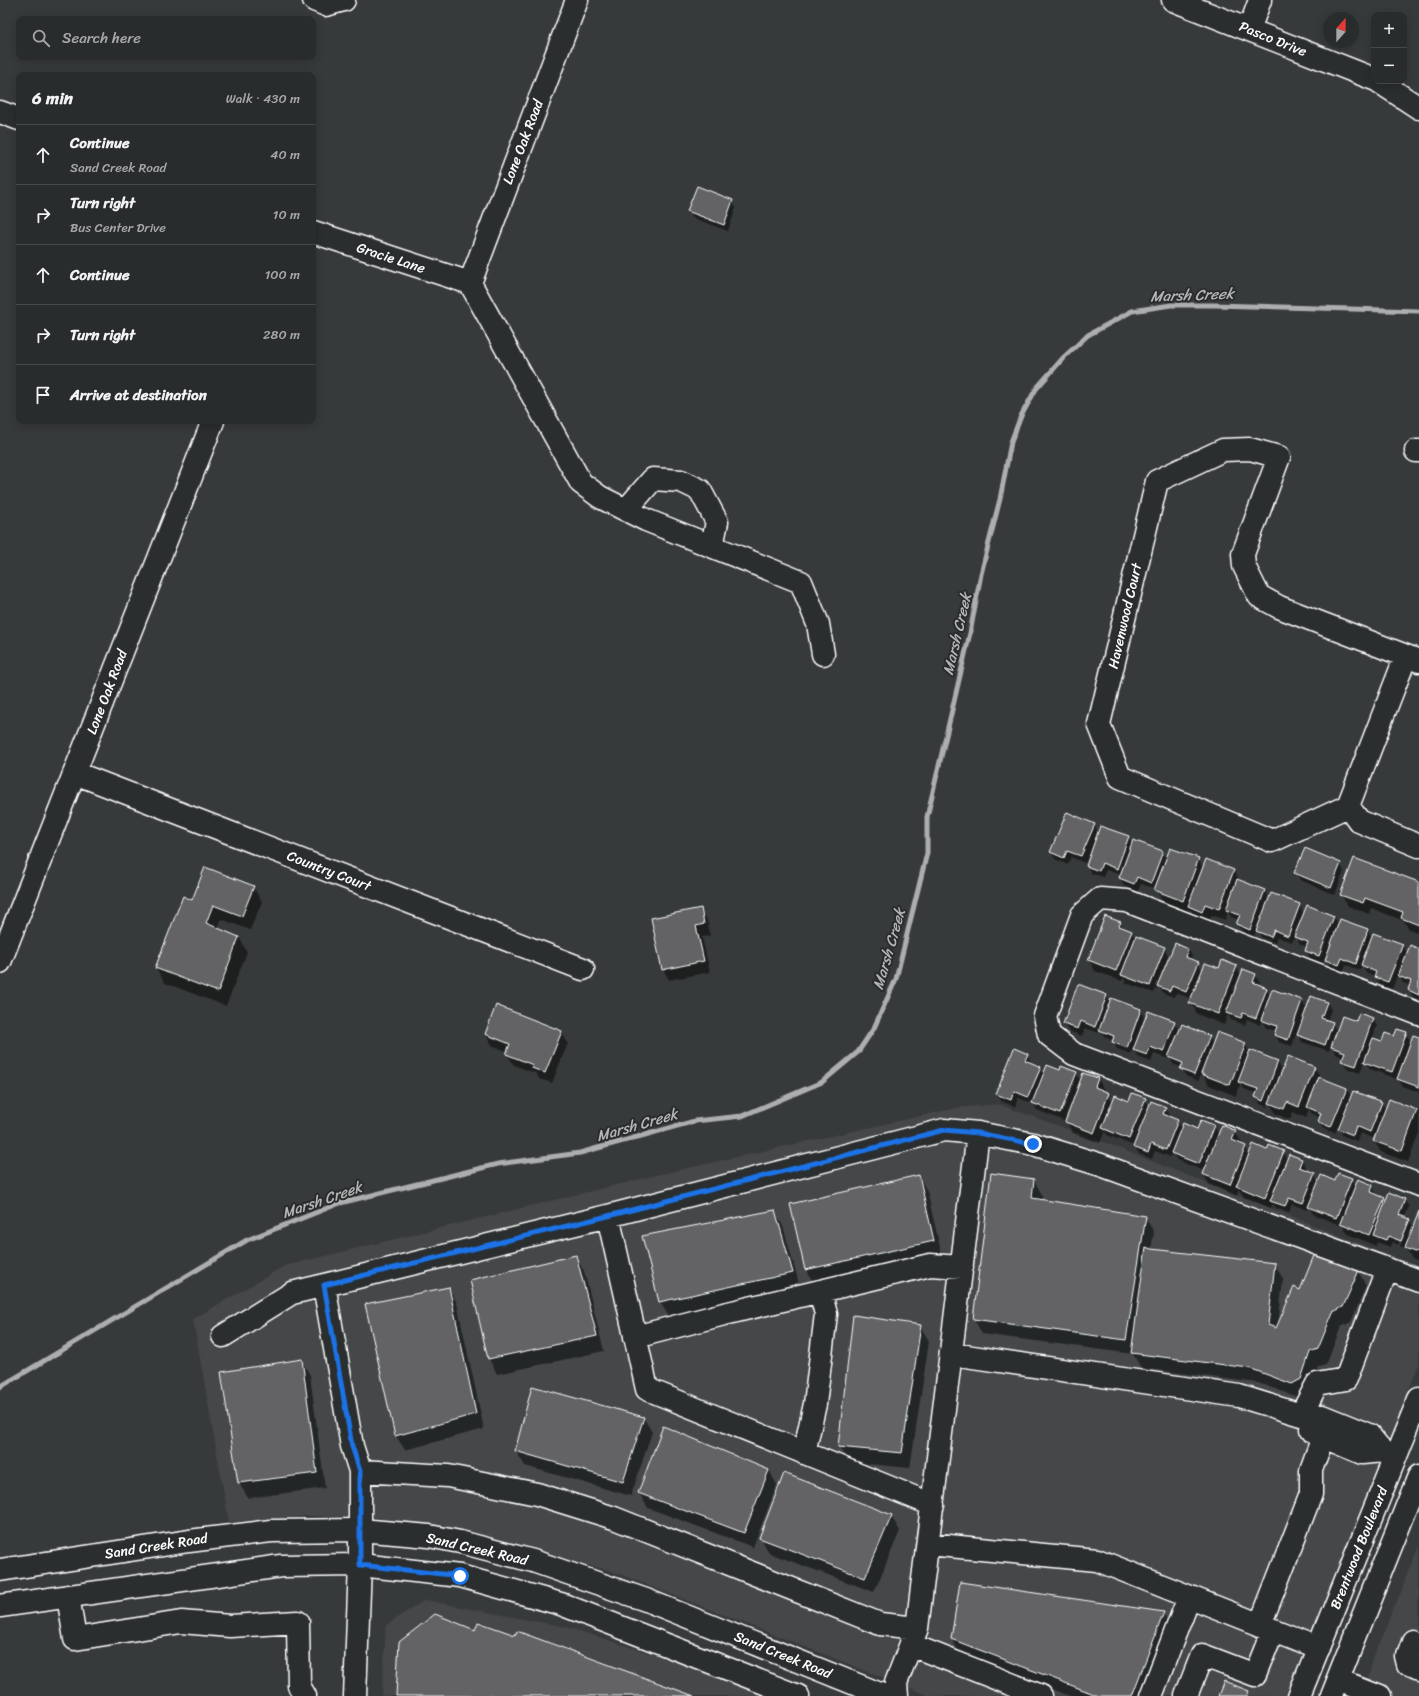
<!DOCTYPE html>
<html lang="en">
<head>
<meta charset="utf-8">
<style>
  :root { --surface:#292c2c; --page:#353838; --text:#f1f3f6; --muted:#a5a7a9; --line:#454848 }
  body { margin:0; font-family:Sriracha,sans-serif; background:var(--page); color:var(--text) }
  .controls { position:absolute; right:12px; top:12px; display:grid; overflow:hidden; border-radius:8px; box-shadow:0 2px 10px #0003 }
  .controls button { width:36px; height:36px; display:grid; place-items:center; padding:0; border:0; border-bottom:1px solid var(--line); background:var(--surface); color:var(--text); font:20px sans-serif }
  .compass { position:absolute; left:1323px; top:12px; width:36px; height:36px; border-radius:50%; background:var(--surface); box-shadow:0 2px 10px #0003; rotate:21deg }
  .stop { position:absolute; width:12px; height:12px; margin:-9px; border:3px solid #1a73e8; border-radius:50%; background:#fff }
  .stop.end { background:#1a73e8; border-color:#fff; box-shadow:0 1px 4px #0008 }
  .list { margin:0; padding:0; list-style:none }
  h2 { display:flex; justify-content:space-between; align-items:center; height:52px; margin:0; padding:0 16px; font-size:17px }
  h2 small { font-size:13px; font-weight:400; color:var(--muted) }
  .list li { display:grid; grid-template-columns:26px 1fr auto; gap:12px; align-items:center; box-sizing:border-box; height:60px; padding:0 16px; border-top:1px solid var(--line) }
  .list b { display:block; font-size:15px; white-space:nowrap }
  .list p { margin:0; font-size:13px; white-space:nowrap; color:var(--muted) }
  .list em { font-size:13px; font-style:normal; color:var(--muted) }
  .icon { flex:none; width:22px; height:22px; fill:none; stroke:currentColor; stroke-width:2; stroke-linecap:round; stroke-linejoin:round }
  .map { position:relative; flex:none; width:1419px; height:1696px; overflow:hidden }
  .search { position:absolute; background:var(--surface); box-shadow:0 2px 10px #0003; left:16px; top:16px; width:300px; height:44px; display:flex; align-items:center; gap:10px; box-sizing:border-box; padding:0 14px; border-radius:8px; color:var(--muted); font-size:15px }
  .panel { position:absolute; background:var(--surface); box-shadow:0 2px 10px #0003; left:16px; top:72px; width:300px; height:352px; border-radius:8px }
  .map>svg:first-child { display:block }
</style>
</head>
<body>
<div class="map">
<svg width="1419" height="1696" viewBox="0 0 1419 1696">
  <rect width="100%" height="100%" fill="#373a3b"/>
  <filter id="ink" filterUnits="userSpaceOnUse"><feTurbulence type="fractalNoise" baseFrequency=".025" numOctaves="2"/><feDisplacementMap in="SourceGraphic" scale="8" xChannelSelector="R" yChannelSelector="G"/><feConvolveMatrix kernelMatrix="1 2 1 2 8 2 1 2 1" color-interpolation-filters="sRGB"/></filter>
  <g filter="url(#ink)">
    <path fill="#444748" d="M998,1104L1101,1141L1419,1267V1364L1291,1696H930L609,1570L380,1518L310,1516L229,1522L193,1319L284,1266L661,1174L956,1108Z
      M1419,1545V1696H1359Z
      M425,1600L566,1627L740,1681L778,1696H382L386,1625Z"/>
    <path fill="#0007" fill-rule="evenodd" d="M732,201L736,208L728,231L693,218L688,211Z
      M1094,825L1099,833L1128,837L1133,845L1162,852L1167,860L1198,859L1203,869L1207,860L1234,871L1240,881L1265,890L1269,899L1299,905L1304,914L1307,906L1334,917L1339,925L1340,920L1368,930L1372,938L1402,945L1408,954L1419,950V1000L1413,997L1409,990L1411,986L1403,983L1398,974L1392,989L1379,984L1375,976L1366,973L1362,965L1360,970L1346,965L1343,972L1330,967L1326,960L1329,952L1327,951L1323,963L1310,958L1306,951L1308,947L1300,944L1295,936L1292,942L1277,937L1275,943L1262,938L1257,930L1254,936L1242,931L1237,924L1239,920L1231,917L1228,912L1225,920L1212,915L1208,922L1195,917L1190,909L1189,911L1162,901L1156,889L1141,884L1138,891L1124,886L1120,878L1121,875L1106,870L1103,877L1091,873L1087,866L1090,857L1088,856L1085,863L1071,857L1068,865L1055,859L1051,852Z
      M1340,864L1344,871L1335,895L1300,880L1296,873Z
      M1419,883V933L1409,929L1404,921L1371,908L1369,914L1348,906L1341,895Z
      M253,887L262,902L250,930L221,919L218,929L239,937L247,952L226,1006L165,983L156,968L193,901Z
      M700,909L707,920L710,936L702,937L710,972L669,980L663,969Z
      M1120,923L1124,929L1131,932L1136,939L1164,948L1168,955L1163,970L1164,971L1188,949L1192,956L1190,960L1198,963L1203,972L1236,967L1241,976L1255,975L1260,982L1258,986L1267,989L1271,996L1273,991L1302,1001L1307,1010L1327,1002L1331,1010L1327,1021L1332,1023L1337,1032L1357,1022L1359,1014L1373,1019L1377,1026L1372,1039L1383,1043L1406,1033L1411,1042L1419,1038V1092L1402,1086L1397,1077L1396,1079L1370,1069L1365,1060L1360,1073L1347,1068L1342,1061L1344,1057L1336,1054L1331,1045L1329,1051L1302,1042L1297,1032L1292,1046L1279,1042L1275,1034L1276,1031L1266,1028L1262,1020L1260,1025L1247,1019L1245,1025L1231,1020L1228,1014L1224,1025L1197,1014L1191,1003L1192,999L1176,993L1174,997L1163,993L1158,984L1154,993L1126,983L1124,978L1122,981L1095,971L1089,960Z
      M1106,995L1111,1003L1140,1010L1144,1017L1142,1024H1144L1174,1022L1180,1031L1209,1037L1214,1045L1245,1044L1249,1051L1277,1061L1281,1069L1277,1080H1279L1315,1068L1321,1078L1346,1088L1352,1098L1354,1092L1382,1103L1386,1110H1417L1419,1114V1133L1408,1162L1381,1152L1374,1141L1375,1139L1360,1133L1357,1141L1343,1136L1338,1127L1335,1133L1323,1129L1319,1122L1321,1118L1312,1114L1309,1109L1306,1118L1293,1112L1290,1120L1276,1114L1269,1102L1267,1107L1260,1104L1256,1097L1257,1094L1244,1089L1241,1084L1236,1096L1209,1085L1202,1073L1198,1081L1186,1076L1182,1068L1173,1064L1169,1056L1168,1059L1154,1054L1151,1062L1138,1057L1133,1048L1131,1054L1117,1049L1113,1041L1105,1037L1100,1030L1099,1033L1085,1028L1082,1036L1069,1031L1064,1024Z
      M496,1006L561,1032L568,1043L552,1083L539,1079L537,1074L514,1065L507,1054L508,1052L492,1045L486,1034Z
      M1027,1054L1031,1062L1030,1064L1040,1068L1044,1075L1060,1071L1076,1073L1081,1081L1084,1074L1098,1079L1104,1090L1103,1092L1108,1094L1113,1102H1129L1145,1099L1150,1107L1165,1108L1170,1115L1168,1117L1177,1121L1182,1129L1198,1130L1201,1121L1214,1126L1219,1135L1235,1132L1242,1143L1241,1145L1245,1147L1250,1155L1267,1151L1283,1152L1287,1160L1289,1155L1302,1160L1306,1167L1305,1171L1314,1174L1319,1183L1336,1182L1351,1179L1356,1187L1372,1186L1378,1196L1384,1198L1387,1203L1404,1199L1409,1207L1404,1218L1409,1220L1414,1228L1419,1214V1262L1412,1259L1406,1248L1400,1246L1409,1223H1407L1398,1245L1392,1242L1390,1247L1377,1242L1376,1246L1348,1234L1341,1222L1340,1225L1313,1214L1309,1205L1307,1210L1292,1204L1289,1213L1276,1208L1273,1204L1271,1208L1244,1197L1239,1189L1237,1196L1210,1185L1203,1174L1204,1171L1177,1160L1172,1152L1170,1157L1155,1151L1152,1159L1139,1154L1134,1146L1107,1135L1105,1131L1100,1143L1073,1133L1066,1122L1070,1112L1068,1111L1064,1121L1037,1110L1034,1104L1018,1098L1015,1107L1001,1101L997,1094ZM1163,1111H1165L1162,1119Z
      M991,1175L1034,1180L1042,1195V1201L1145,1217L1154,1232L1151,1250L1275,1264L1283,1279L1278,1326L1301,1291L1358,1271L1366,1286L1351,1322L1341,1327L1326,1364L1318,1367L1309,1394L1301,1398L1258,1383L1141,1368L1133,1354L982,1334L974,1319Z
      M919,1176L927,1191L942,1256L815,1285L806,1270L791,1205Z
      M774,1211L783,1226L800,1287L669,1317L660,1302Z
      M575,1256L584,1271L604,1351L497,1374L489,1359Z
      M449,1288L457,1303L484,1429L405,1450L396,1436Z
      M920,1326L929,1341L910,1468L848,1462L839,1447Z
      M301,1360L310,1375L325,1488L248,1498L239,1483L222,1373Z
      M643,1417L652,1432L631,1496L525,1466L516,1451Z
      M769,1470L777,1485L753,1547L648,1508L639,1493Z
      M891,1516L900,1531L874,1592L769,1553L761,1538Z
      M1163,1613L1172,1628L1146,1696H1070L960,1654L952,1639Z"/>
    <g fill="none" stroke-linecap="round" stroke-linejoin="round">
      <path stroke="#adaeaf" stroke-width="5" d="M0,1387L247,1240L340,1203L498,1164L580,1153L695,1121L742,1116L822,1082L858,1052L874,1028L896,979L927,853V817L970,633L981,574L1000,499L1011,442L1021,416L1036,389L1064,357L1088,335L1132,311L1171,305H1214L1419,311"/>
    </g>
    <path fill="#636465" stroke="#fff" d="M697,186L733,200L724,225L687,211Z
      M1067,812L1095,824L1081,856L1067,851L1064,858L1050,852Z
      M1100,826L1129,836L1117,869L1102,863L1099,871L1086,866Z
      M1133,840L1163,851L1151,883L1137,877L1134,884L1119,878Z
      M1170,848L1199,858L1183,901L1154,890Z
      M1305,848L1341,863L1331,888L1294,873Z
      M1354,858L1419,882V925L1401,918L1403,912L1365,898L1363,903L1340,895Z
      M1206,859L1234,870L1219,909L1205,904L1202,912L1188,906Z
      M205,867L254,886L242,916L213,905L206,923L239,937L218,992L155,968L183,896L192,900Z
      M1237,879L1265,890L1250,930L1236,924L1240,915L1226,910Z
      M1271,893L1300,904L1288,936L1274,930L1271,937L1256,931Z
      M1307,905L1334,916L1319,956L1305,951L1308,942L1294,937Z
      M701,908L704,924L696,926L704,961L662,970L651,918Z
      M1105,916L1121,922L1119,926L1132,931L1116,971L1088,960Z
      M1340,919L1368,929L1356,964L1342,958L1339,965L1325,960Z
      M1373,933L1403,944L1388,982L1374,977L1376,972L1361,965Z
      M1136,936L1165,947L1150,986L1121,975Z
      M1175,943L1188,949L1185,957L1199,962L1186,992L1172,986L1170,991L1157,986Z
      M1410,945L1419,949V995L1408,990L1411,981L1398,976Z
      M1222,960L1237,966L1218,1014L1189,1003L1205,963L1219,968Z
      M1243,969L1256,974L1253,982L1267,988L1256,1018L1243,1013L1241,1018L1226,1013Z
      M1078,984L1107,995L1095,1027L1081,1021L1078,1029L1063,1024Z
      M1272,989L1302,1000L1288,1040L1274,1035L1277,1026L1261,1020Z
      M1311,996L1327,1002L1321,1018L1333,1022L1325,1045L1297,1035Z
      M1111,998L1141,1009L1127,1048L1112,1042L1114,1036L1099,1030Z
      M496,1005L562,1031L545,1073L532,1068L533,1065L506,1054L510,1044L485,1034Z
      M1148,1011L1175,1021L1164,1052L1150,1047L1147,1055L1133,1050Z
      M1359,1013L1373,1018L1356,1066L1341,1061L1345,1052L1331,1047L1342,1016L1356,1021Z
      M1182,1024L1210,1036L1194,1075L1180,1069L1183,1063L1168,1057Z
      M1397,1029L1407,1032L1392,1072L1364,1062L1373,1038L1382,1041L1385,1033L1394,1036Z
      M1217,1032L1246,1043L1230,1085L1201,1074Z
      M1413,1035L1419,1037V1087L1397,1079Z
      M1014,1048L1028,1054L1025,1060L1041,1067L1028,1097L1014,1091L1011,1100L996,1094Z
      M1250,1050L1278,1061L1263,1101L1255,1097L1258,1089L1238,1082Z
      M1288,1056L1315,1067L1299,1107L1287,1102L1284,1109L1269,1103Z
      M1047,1065L1060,1070L1061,1066L1077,1072L1060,1114L1032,1103Z
      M1083,1073L1098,1078L1095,1087L1109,1093L1094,1133L1065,1122Z
      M1319,1077L1347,1088L1331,1127L1318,1122L1321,1113L1307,1107Z
      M1353,1091L1382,1102L1370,1132L1356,1126L1353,1135L1338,1129Z
      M1132,1093L1146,1098L1129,1139L1102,1128L1115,1095L1129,1101Z
      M1389,1099L1417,1110L1402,1151L1373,1141Z
      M1151,1101L1166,1107L1163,1114L1178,1120L1166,1150L1151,1144L1148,1153L1133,1147Z
      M1201,1120L1214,1125L1199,1164L1171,1153L1183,1123L1197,1129Z
      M1222,1125L1236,1131L1232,1140L1246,1146L1230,1185L1202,1174Z
      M1253,1144L1267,1150L1269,1145L1284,1151L1265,1198L1236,1186Z
      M1289,1154L1302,1159L1299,1167L1315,1173L1303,1203L1289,1198L1285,1206L1270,1201Z
      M991,1173L1034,1179L1032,1198L1146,1216L1126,1340L973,1319Z
      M1338,1173L1352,1178L1336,1218L1308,1207L1321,1175L1335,1181Z
      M919,1175L934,1241L805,1270L790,1204Z
      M1358,1179L1373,1185L1371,1192L1385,1198L1369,1235L1340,1223Z
      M1389,1192L1405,1199L1399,1215L1410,1219L1401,1241L1388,1236L1386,1240L1373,1235Z
      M775,1210L793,1273L659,1302L642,1236Z
      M1419,1211V1254L1405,1248Z
      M1146,1247L1151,1249L1275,1263L1268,1325L1276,1328L1294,1287L1300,1290L1315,1253L1359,1270L1343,1307L1333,1312L1318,1349L1310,1352L1301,1379L1292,1384L1249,1368L1131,1353Z
      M576,1255L597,1336L488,1359L470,1280Z
      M449,1287L476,1414L395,1436L365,1304Z
      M853,1315L921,1325L902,1453L838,1447Z
      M302,1359L317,1473L238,1483L221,1372Z
      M532,1386L644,1417L623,1482L515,1451Z
      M663,1426L769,1470L744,1533L638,1493Z
      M784,1473L892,1515L865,1578L759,1538Z
      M960,1582L1164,1612L1132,1696H1099L951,1639Z
      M435,1614L475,1630L478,1622L515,1635L517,1631L694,1696H396L399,1642Z
      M1224,1681L1249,1691L1247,1696H1218Z"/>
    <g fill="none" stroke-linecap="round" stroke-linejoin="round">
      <defs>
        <path id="minor" d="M314,0L326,5L344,0
          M1173,0L1374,79
          M1249,30L1260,0
          M1378,81L1419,108
          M0,112L19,119
          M313,232L470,283
          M470,283L581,483L600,497L646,520L801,582L818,624L823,654
          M470,283L577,0
          M1416,451H1419
          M626,510L653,479L681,481L700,490L717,522L712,546
          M1406,656L1348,806L1272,841L1120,777L1099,724L1157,481L1223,450L1250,449L1279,457L1243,554L1244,566L1259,596L1279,607L1419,661
          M75,773L583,969
          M1348,806L1359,821L1419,846
          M0,962L213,421
          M1419,1014L1127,901L1100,899L1082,915L1045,1016L1049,1035L1074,1054L1419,1185
          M608,1216L647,1389L933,1505
          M1387,1269L1419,1281
          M324,1285L352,1446L360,1471
          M223,1336L292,1293L608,1216L944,1130L978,1133L1033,1144L1101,1165L1387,1269L1346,1379L1317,1384L1301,1415
          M635,1337L724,1314L930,1265L962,1267
          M952,1354L1239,1396L1301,1415L1322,1416L1369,1435L1382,1451
          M1311,1429L1314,1433L1362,1453L1382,1451L1392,1456
          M804,1453L815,1404L826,1314L820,1291
          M928,1544L1097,1560L1319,1648
          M68,1596L75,1639L181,1622L230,1626L298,1622L299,1686L305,1696
          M1260,1625L1311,1494V1470L1323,1437
          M1413,1642L1408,1656L1410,1664L1419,1668
          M911,1645L1041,1696
          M1338,1680L1379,1696
          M355,1696L360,1565V1471L448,1476L537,1494L614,1518L880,1624L917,1628
          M897,1696L896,1683L917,1628L978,1133
          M1151,1696L1189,1597
          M1186,1696L1202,1655L1255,1675L1273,1630"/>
        <path id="major" d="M0,1570L189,1541L271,1531L360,1530L429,1536L460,1542L533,1561L646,1600L885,1696
          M0,1606L281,1566L360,1565L460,1576L561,1604L798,1696
          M1299,1696L1419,1399
          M1331,1696L1419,1476"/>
      </defs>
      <use href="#minor" stroke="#fff" stroke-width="25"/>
      <use href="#major" stroke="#fff" stroke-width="25"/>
      <use href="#minor" stroke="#2a2d2e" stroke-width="22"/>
      <use href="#major" stroke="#2a2d2e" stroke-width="22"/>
    </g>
  </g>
  <g fill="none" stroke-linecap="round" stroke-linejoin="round" filter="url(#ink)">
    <path stroke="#1a73e8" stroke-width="5" d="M460,1576L360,1565V1471L352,1446L324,1285L608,1216L944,1130L978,1133L1033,1144"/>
  </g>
  <g text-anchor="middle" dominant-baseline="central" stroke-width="4" stroke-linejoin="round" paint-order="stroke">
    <g font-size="14" fill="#fff" stroke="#2a2d2e">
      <text transform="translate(1273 39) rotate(22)">Pasco Drive</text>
      <text transform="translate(523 142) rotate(-69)">Lone Oak Road</text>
      <text transform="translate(391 258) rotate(18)">Gracie Lane</text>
      <text transform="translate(1125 616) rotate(-77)">Havenwood Court</text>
      <text transform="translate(107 692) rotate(-69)">Lone Oak Road</text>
      <text transform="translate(329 871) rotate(21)">Country Court</text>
      <text transform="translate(156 1546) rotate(-9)">Sand Creek Road</text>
      <text transform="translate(1359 1548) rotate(-68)">Brentwood Boulevard</text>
      <text transform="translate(477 1549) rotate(13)">Sand Creek Road</text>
      <text transform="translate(783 1655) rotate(22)">Sand Creek Road</text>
    </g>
    <g font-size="15" font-style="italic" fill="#b4b5b5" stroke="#2a2d2e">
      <text transform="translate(1192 295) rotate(-2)">Marsh Creek</text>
      <text transform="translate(957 634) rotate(-77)">Marsh Creek</text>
      <text transform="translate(889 949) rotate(-74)">Marsh Creek</text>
      <text transform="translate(637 1125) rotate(-16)">Marsh Creek</text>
      <text transform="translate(322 1200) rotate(-19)">Marsh Creek</text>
    </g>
  </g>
</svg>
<div class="controls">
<button>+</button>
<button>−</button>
</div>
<svg class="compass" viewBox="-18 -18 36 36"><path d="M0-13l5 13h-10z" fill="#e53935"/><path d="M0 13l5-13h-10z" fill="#a5a7a9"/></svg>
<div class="stop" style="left:460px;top:1576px"></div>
<div class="stop end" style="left:1033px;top:1144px"></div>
<div class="search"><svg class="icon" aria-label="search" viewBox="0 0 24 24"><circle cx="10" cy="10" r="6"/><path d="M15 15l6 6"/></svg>Search here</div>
<section class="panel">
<h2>6 min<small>Walk · 430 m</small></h2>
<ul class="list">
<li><svg class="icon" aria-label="ahead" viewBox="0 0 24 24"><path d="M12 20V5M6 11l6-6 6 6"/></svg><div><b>Continue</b><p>Sand Creek Road</p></div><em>40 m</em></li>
<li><svg class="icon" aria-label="right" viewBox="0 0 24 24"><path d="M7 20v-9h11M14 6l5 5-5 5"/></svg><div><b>Turn right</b><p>Bus Center Drive</p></div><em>10 m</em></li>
<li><svg class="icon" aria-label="ahead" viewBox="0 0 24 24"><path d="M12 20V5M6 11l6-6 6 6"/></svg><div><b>Continue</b></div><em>100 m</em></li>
<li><svg class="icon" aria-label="right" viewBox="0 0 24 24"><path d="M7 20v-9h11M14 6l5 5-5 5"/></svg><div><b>Turn right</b></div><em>280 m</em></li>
<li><svg class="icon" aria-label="arrive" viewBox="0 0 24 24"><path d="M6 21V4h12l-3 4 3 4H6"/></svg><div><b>Arrive at destination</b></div></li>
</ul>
</section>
</div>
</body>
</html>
